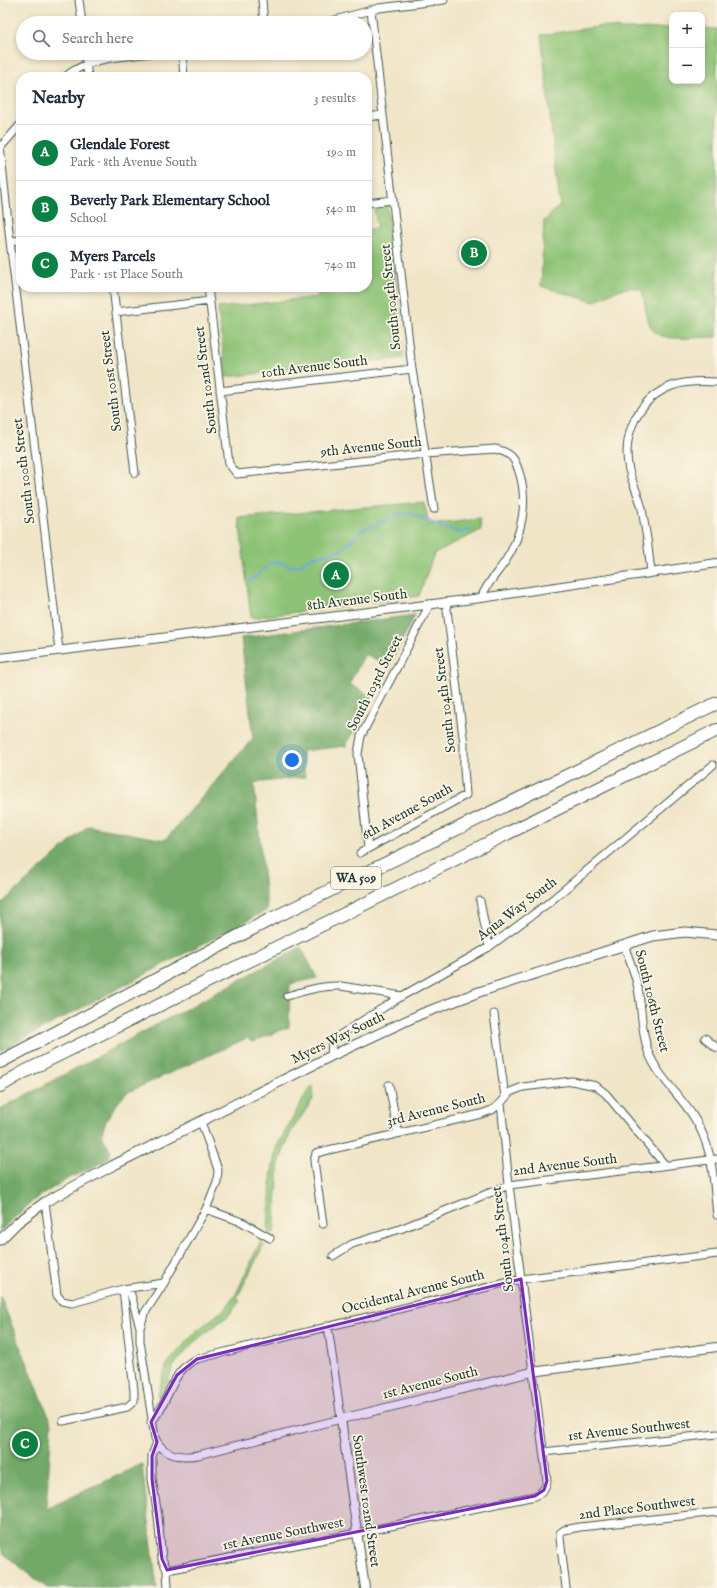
<!DOCTYPE html>
<html lang="en">
<head>
<meta charset="utf-8">
<style>
  :root { --surface:#fff; --page:#f6f6f7; --text:#1f2937; --muted:#747a83; --line:#e0e1e3; --accent:#0b8043 }
  body { margin:0; font-family:"IM FELL English",serif; background:var(--page); color:var(--text) }
  .controls { position:absolute; right:12px; top:12px; display:grid; overflow:hidden; border-radius:8px; box-shadow:0 2px 6px #0003 }
  .controls button { width:36px; height:36px; display:grid; place-items:center; padding:0; border:0; border-bottom:1px solid var(--line); background:var(--surface); color:var(--text); font:20px sans-serif }
  .you { position:absolute; left:292px; top:760px; width:14px; height:14px; margin:-10px; border:3px solid #fff; border-radius:50%; background:#1a73e8; box-shadow:0 0 0 6px #1a73e833 }
  .badge { display:grid; place-items:center; width:26px; height:26px; border-radius:50%; background:var(--accent); color:#fff; font-size:13px; font-weight:700 }
  .pin { position:absolute; translate:-50% -50%; border:2px solid #fff; box-shadow:0 1px 4px #0006 }
  .list { margin:0; padding:0; list-style:none }
  h2 { display:flex; justify-content:space-between; align-items:center; height:52px; margin:0; padding:0 16px; font-size:17px }
  h2 small { font-size:13px; font-weight:400; color:var(--muted) }
  .list li { display:grid; grid-template-columns:26px 1fr auto; gap:12px; align-items:center; box-sizing:border-box; height:56px; padding:0 16px; border-top:1px solid var(--line) }
  .list b { display:block; font-size:15px; white-space:nowrap }
  .list p { margin:0; font-size:13px; white-space:nowrap; color:var(--muted) }
  .list em { font-size:13px; font-style:normal; color:var(--muted) }
  .icon { flex:none; width:22px; height:22px; fill:none; stroke:currentColor; stroke-width:2; stroke-linecap:round; stroke-linejoin:round }
  .map { position:relative; flex:none; width:717px; height:1588px; overflow:hidden }
  .search { position:absolute; background:var(--surface); box-shadow:0 2px 6px #0003; left:16px; top:16px; width:356px; height:44px; display:flex; align-items:center; gap:10px; box-sizing:border-box; padding:0 14px; border-radius:22px; color:var(--muted); font-size:15px }
  .panel { position:absolute; background:var(--surface); box-shadow:0 2px 6px #0003; left:16px; top:72px; width:356px; height:220px; border-radius:16px }
  .map>svg:first-child { display:block }
</style>
</head>
<body>
<div class="map">
<svg width="717" height="1588" viewBox="0 0 717 1588">
  <rect width="100%" height="100%" fill="#fcf5e5"/>
  <filter id="ink" filterUnits="userSpaceOnUse"><feTurbulence type="fractalNoise" baseFrequency=".025" numOctaves="2"/><feDisplacementMap in="SourceGraphic" scale="8" xChannelSelector="R" yChannelSelector="G"/><feConvolveMatrix kernelMatrix="1 2 1 2 8 2 1 2 1" color-interpolation-filters="sRGB"/></filter>
  <filter id="wash" filterUnits="userSpaceOnUse"><feTurbulence type="fractalNoise" baseFrequency=".012" numOctaves="4" result="noise"/><feDisplacementMap in="SourceGraphic" scale="16" xChannelSelector="R" yChannelSelector="G"/><feGaussianBlur stdDeviation="0.9" result="paint"/><feColorMatrix in="noise" values="0 0 0 0 0 0 0 0 0 0 0 0 0 0 0 0 0 1.4 0 .05"/><feComposite in="paint" operator="in"/></filter>
  <g filter="url(#wash)">
    <rect width="100%" height="100%" fill="#f0e5c7"/>
    <path fill="#8dc376" stroke="#568055" d="M603,26L621,29L672,28V81H702V28L717,29V337C701,336 661,344 652,329C647,322 644,299 642,290C628,283 607,294 594,302L541,286L544,221L560,205L541,35Z
      M387,204L404,358L226,377L218,308L318,297L317,287H367V230L377,228L374,206Z
      M424,502L429,525L480,519L481,530L434,554L419,596L251,618L239,518Z
      M313,1086V1099L291,1132L283,1152L279,1164L274,1233H268L271,1178L276,1148L307,1092Z
      M260,1242L264,1244L237,1298L240,1301L229,1315L194,1342L172,1368L165,1394L157,1396L167,1364L196,1331L225,1309L236,1294Z"/>
    <path fill="#72a967" stroke="#48734e" d="M415,615L389,666L365,654L349,684L373,697L346,746L302,751L305,777L254,783L267,910L0,1051V905L88,826L165,840L253,738L241,638Z
      M301,947L317,978L290,984L289,1027L252,1042L247,1038L128,1092C119,1100 100,1123 103,1137C106,1145 113,1148 109,1157L103,1162L65,1180L34,1200L0,1231V1109Z
      M0,1296L52,1424L46,1509L142,1464L157,1588H47L4,1554L0,1547Z"/>
    <g fill="none" stroke-linecap="round" stroke-linejoin="round">
      <path stroke="#6aa6db" stroke-width="2" d="M250,581L275,561L290,566L299,565L312,557L342,550L361,530L370,527L400,514L409,513L445,528L461,533L471,529"/>
    </g>
  </g>
  <g filter="url(#ink)">
    <g fill="none" stroke-linecap="round" stroke-linejoin="round">
      <defs>
        <path id="minor" d="M79,0L82,23
          M262,0L264,23
          M371,10L412,369L434,509
          M324,23L379,8L444,0
          M85,53L88,77
          M182,53L184,77
          M65,77C89,57 122,57 152,53
          M367,117L383,115
          M0,145L10,241L59,650
          M0,148L21,124
          M367,203L393,200
          M10,241L21,240
          M113,287L135,473
          M208,287L229,464L237,474L425,454L495,449C512,453 515,458 520,475C528,503 522,535 506,560C497,574 488,581 481,598
          M116,312L210,301
          M220,391L412,369
          M651,572C649,551 646,530 642,509C639,494 630,480 628,465C623,432 639,398 672,386C685,381 702,381 717,382
          M368,848L358,754L361,736L430,604
          M360,853L466,795L464,769V744L446,602
          M480,901L489,947
          M624,945C629,959 635,973 638,988C642,1009 641,1031 648,1051C657,1076 679,1094 693,1116C714,1148 713,1178 717,1215
          M287,996C305,991 322,985 341,986L402,996
          M494,1014L505,1097
          M705,1038L717,1048
          M331,1056L332,1042L335,1038L402,996L489,947L547,904L713,765
          M389,1085L398,1133
          M45,1202L57,1295L62,1301L72,1303L123,1289L164,1283L206,1209L217,1182L218,1170L216,1164L201,1122
          M206,1209L242,1222L270,1238
          M323,1224L314,1161L316,1153L481,1114L492,1110L501,1103L510,1092L523,1087L572,1081L596,1086L606,1094L665,1165
          M333,1256L352,1244L400,1229L509,1185L717,1159
          M129,1288L140,1327V1341L155,1438C163,1456 180,1458 198,1455L341,1419L328,1326
          M141,1325L144,1314L164,1283
          M63,1421L127,1407L134,1401V1391L123,1289
          M151,1422C170,1403 170,1370 197,1359L521,1279L717,1254
          M157,1442L152,1456V1479L158,1516L162,1559L167,1570L168,1588
          M543,1452L717,1434
          M167,1570L357,1533L535,1496C541,1493 546,1489 547,1481L509,1185L501,1103
          M566,1588L560,1538V1533L564,1530L580,1527L717,1512"/>
        <path id="tertiary" d="M0,658L481,598L717,563
          M365,1588L341,1419L532,1372L717,1347"/>
        <path id="secondary" d="M0,1240L17,1223L45,1202L112,1166L331,1056L421,1014L479,992L653,936L685,932L717,935"/>
        <path id="motorway" d="M0,1062L271,919L717,703
          M0,1086L24,1072L717,730"/>
      </defs>
      <use href="#minor" stroke="#3e564a" stroke-width="9"/>
      <use href="#tertiary" stroke="#3e564a" stroke-width="10"/>
      <use href="#secondary" stroke="#3e564a" stroke-width="11"/>
      <use href="#motorway" stroke="#3e564a" stroke-width="14"/>
      <use href="#minor" stroke="#fff" stroke-width="7"/>
      <use href="#tertiary" stroke="#fff" stroke-width="8"/>
      <use href="#secondary" stroke="#fff" stroke-width="9"/>
      <use href="#motorway" stroke="#fff" stroke-width="12"/>
    </g>
  </g>
  <path fill="#7b2cbf" fill-opacity="0.2" stroke="#7b2cbf" stroke-width="3" stroke-linejoin="round" d="M521,1279L547,1481L544,1490L535,1496L167,1570L162,1559L152,1479V1456L157,1442L151,1422L177,1375L197,1359Z"/>
  <g text-anchor="middle" dominant-baseline="central" stroke-width="3.5" stroke-linejoin="round" paint-order="stroke">
    <rect fill="#fcf5e5" stroke="#617469" stroke-width="1" x="331" y="867" width="50" height="22" rx="3"/>
    <g font-size="13" font-weight="bold" fill="#1f3d34">
      <text x="356" y="878">WA 509</text>
    </g>
    <g font-size="14" fill="#1f3d34" stroke="#fcf5e5">
      <text transform="translate(391 297) rotate(-96)">South 104th Street</text>
      <text transform="translate(314 367) rotate(-7)">10th Avenue South</text>
      <text transform="translate(206 380) rotate(-97)">South 102nd Street</text>
      <text transform="translate(111 381) rotate(-97)">South 101st Street</text>
      <text transform="translate(371 447) rotate(-6)">9th Avenue South</text>
      <text transform="translate(24 471) rotate(-97)">South 100th Street</text>
      <text transform="translate(357 600) rotate(-7)">8th Avenue South</text>
      <text transform="translate(375 683) rotate(-63)">South 103rd Street</text>
      <text transform="translate(445 700) rotate(-97)">South 104th Street</text>
      <text transform="translate(407 812) rotate(-29)">6th Avenue South</text>
      <text transform="translate(517 909) rotate(-37)">Aqua Way South</text>
      <text transform="translate(652 1001) rotate(76)">South 106th Street</text>
      <text transform="translate(338 1038) rotate(-26)">Myers Way South</text>
      <text transform="translate(436 1110) rotate(-14)">3rd Avenue South</text>
      <text transform="translate(565 1165) rotate(-7)">2nd Avenue South</text>
      <text transform="translate(503 1239) rotate(-97)">South 104th Street</text>
      <text transform="translate(413 1292) rotate(-14)">Occidental Avenue South</text>
      <text transform="translate(430 1383) rotate(-14)">1st Avenue South</text>
      <text transform="translate(629 1430) rotate(-6)">1st Avenue Southwest</text>
      <text transform="translate(366 1501) rotate(82)">Southwest 102nd Street</text>
      <text transform="translate(637 1508) rotate(-7)">2nd Place Southwest</text>
      <text transform="translate(283 1534) rotate(-11)">1st Avenue Southwest</text>
    </g>
  </g>
</svg>
<div class="controls">
<button>+</button>
<button>−</button>
</div>
<div class="you"></div>
<div class="pin badge" style="left:336px;top:575px">A</div>
<div class="pin badge" style="left:474px;top:253px">B</div>
<div class="pin badge" style="left:25px;top:1444px">C</div>
<div class="search"><svg class="icon" aria-label="search" viewBox="0 0 24 24"><circle cx="10" cy="10" r="6"/><path d="M15 15l6 6"/></svg>Search here</div>
<section class="panel">
<h2>Nearby<small>3 results</small></h2>
<ul class="list">
<li><span class="badge">A</span><div><b>Glendale Forest</b><p>Park · 8th Avenue South</p></div><em>190 m</em></li>
<li><span class="badge">B</span><div><b>Beverly Park Elementary School</b><p>School</p></div><em>540 m</em></li>
<li><span class="badge">C</span><div><b>Myers Parcels</b><p>Park · 1st Place South</p></div><em>740 m</em></li>
</ul>
</section>
</div>
</body>
</html>
